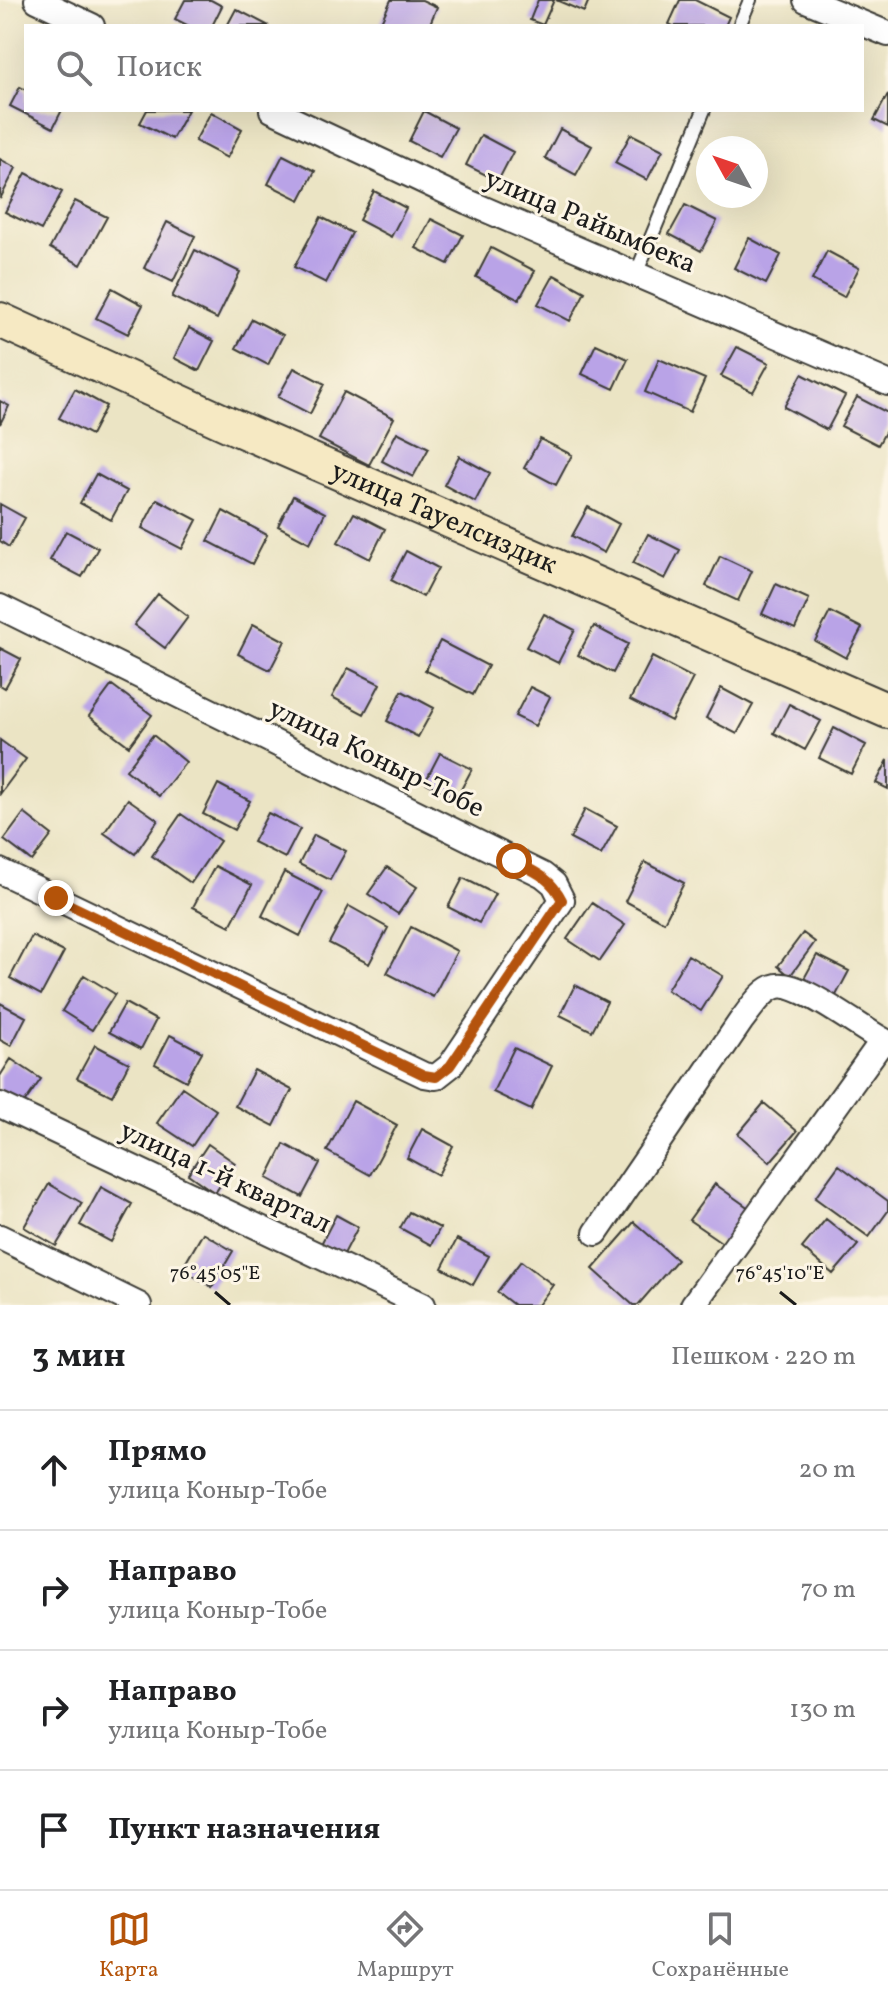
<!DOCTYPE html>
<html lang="ru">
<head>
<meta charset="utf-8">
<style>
  :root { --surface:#fff; --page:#f6f6f6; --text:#202124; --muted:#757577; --line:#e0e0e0; --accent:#b45309 }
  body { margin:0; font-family:Vollkorn,serif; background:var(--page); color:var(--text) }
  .compass { position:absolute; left:696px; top:136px; width:72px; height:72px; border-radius:50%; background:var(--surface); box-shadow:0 8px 32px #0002; rotate:310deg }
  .stop { position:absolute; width:24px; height:24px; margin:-18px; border:6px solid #b45309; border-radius:50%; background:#fff }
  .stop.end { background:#b45309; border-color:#fff; box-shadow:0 2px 8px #0008 }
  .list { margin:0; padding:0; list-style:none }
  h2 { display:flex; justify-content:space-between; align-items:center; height:104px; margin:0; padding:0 32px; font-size:34px }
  h2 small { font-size:26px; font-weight:400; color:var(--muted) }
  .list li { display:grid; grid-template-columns:52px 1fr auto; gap:24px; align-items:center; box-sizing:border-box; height:120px; padding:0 32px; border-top:2px solid var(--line) }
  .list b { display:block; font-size:30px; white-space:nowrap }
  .list p { margin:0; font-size:26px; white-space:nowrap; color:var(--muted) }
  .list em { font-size:26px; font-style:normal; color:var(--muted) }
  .icon { flex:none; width:44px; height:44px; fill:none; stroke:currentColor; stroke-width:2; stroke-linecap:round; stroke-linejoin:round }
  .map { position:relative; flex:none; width:888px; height:1305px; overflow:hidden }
  .search { position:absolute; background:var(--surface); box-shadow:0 8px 32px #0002; left:24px; right:24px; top:24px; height:88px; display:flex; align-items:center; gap:20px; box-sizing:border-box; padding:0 28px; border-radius:0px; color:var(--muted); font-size:30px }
  .sheet { height:584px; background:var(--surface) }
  nav { display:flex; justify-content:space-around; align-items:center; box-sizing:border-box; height:112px; border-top:2px solid var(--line); background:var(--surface); font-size:22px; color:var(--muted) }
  nav a { display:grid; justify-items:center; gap:4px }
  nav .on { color:var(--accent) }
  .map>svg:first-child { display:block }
</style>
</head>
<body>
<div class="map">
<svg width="888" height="1305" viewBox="0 0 888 1305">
  <rect width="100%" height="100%" fill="#fcf5e5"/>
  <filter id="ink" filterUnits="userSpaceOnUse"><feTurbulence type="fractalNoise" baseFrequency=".0125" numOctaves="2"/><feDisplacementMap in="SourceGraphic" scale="16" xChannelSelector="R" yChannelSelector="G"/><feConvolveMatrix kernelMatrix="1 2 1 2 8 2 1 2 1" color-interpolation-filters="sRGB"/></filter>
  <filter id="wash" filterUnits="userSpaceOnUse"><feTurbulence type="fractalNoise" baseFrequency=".006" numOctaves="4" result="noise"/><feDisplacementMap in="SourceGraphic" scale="32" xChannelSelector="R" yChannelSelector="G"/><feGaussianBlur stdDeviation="1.8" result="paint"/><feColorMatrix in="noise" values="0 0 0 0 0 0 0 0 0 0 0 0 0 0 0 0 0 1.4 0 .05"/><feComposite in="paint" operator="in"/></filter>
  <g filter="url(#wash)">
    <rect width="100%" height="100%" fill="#ebe4c4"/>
    <g id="blocks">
      <path fill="#b9a3e7" d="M185,0H211L222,6L212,26H189L175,19Z
        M391,0H422L437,7L429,26H379Z
        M538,0H554L543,25L530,20Z
        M556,0H589L584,12Z
        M680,0H695L729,17L725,26H673L669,24Z
        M236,9L269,26H227Z
        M20,87L26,90V110H62L53,128L10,106Z
        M888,94V127L874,120Z
        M147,110H188L172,139L140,123Z
        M424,111L456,128L440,157L409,141Z
        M211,112L242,129L227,158L195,141Z
        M560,129L592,146L576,175L545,158Z
        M631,134L663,150L647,180L615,163Z
        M481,135L513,152L498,181L466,165Z
        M283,155L315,171L300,200L268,184Z
        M0,159L16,168L0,199Z
        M26,173L62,192L41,230L5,212Z
        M374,191L406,208L391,237L359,220Z
        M75,201L107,217L81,265L50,248Z
        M685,205L717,221L701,251L669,234Z
        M321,217L352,233L326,283L294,267Z
        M431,219L463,235L448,264L416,248Z
        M167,222L195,236L173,282L144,268Z
        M749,238L781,255L766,284L734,268Z
        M491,248L535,271L519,300L476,277Z
        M195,250L240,272L217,319L172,297Z
        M827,251L859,268L844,297L812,280Z
        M554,275L585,292L570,321L538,304Z
        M112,288L143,305L128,334L96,318Z
        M252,319L283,335L268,365L236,348Z
        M189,328L214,341L199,371L174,358Z
        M596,344L628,359L614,389L582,374Z
        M737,347L769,363L753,392L721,376Z
        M659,359L705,379L690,412L645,392Z
        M294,368L325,384L310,414L278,397Z
        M802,374L845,396L827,430L784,407Z
        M75,389L106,406L91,435L59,418Z
        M344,392L394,418L369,465L319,439Z
        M857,397L888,413V427L878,445L841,426Z
        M0,401L9,406L0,424Z
        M397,432L429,448L413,477L382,461Z
        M540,439L572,455L556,485L524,468Z
        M459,456L490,473L475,502L444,485Z
        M96,474L127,491L111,520L80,503Z
        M293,496L325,513L310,543L278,526Z
        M157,499L197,520L182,549L142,528Z
        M0,504L25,518L9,547L0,541Z
        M588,507L619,524L604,553L572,536Z
        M223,511L267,535L252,564L208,541Z
        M354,513L385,529L370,559L338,542Z
        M66,531L98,548L82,577L50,560Z
        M648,534L680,550L665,579L633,563Z
        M406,551L438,568L423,597L391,580Z
        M720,556L752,571L738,601L706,586Z
        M776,584L809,599L795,629L762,614Z
        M158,594L188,617L165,648L134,625Z
        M830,612L862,628L846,658L815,641Z
        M544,614L575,630L558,663L526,647Z
        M253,624L285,641L270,670L238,654Z
        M594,626L628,644L613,673L578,655Z
        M440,641L488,666L473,695L425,670Z
        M0,648L21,659L5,688L0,685Z
        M652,657L693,678L671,721L630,700Z
        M348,668L380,684L364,714L332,697Z
        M112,685L152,715L129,746L89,716Z
        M530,687L550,697L535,726L515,716Z
        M721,688L753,705L737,734L706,718Z
        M402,691L434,708L418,737L387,721Z
        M789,704L821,721L805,750L774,733Z
        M834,728L866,745L851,774L819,758Z
        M153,735L186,762L159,796L126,770Z
        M0,740L26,759L0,794Z
        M440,753L472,769L456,799L425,782Z
        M888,760V789L876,783Z
        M218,784L250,801L234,830L203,814Z
        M128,799L158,820L135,854L104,833Z
        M585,809L617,826L601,855L570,839Z
        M24,813L52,835L32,861L4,840Z
        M268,813L300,829L285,858L253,842Z
        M181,814L220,841L191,883L152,856Z
        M314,835L346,851L330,880L299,864Z
        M645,862L684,883L664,922L625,901Z
        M215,866L252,885L230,926L193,907Z
        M387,867L417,887L398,914L368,894Z
        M284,872L323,892L300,936L262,916Z
        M463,878L495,894L479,923L448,907Z
        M592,903L625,925L600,961L567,939Z
        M349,906L388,928L369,964L329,943Z
        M411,927L457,951L433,997L387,973Z
        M803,933L815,942L790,976L778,966Z
        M32,936L64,952L41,995L10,978Z
        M688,955L723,976L701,1011L667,990Z
        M817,955L849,971L833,1001L801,984Z
        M84,975L115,994L92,1030L62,1011Z
        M575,985L607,1002L592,1031L560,1015Z
        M0,1003L26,1017L11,1046L0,1040Z
        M125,1003L156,1020L141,1049L109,1032Z
        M170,1035L202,1052L186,1081L155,1064Z
        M95,1045L129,1063L112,1096L77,1078Z
        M514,1048L552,1066L531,1110L493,1092Z
        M11,1059L41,1079L22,1106L0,1091V1076Z
        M254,1070L292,1090L274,1126L235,1106Z
        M182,1087L216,1110L192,1146L157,1123Z
        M353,1101L397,1125L370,1175L327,1151Z
        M764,1103L797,1131L770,1162L738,1134Z
        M422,1129L453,1146L438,1175L407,1158Z
        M208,1144L235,1163L215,1193L188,1174Z
        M284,1144L320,1163L302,1197L267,1178Z
        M839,1165L888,1201V1211L869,1237L815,1198Z
        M49,1184L82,1203L56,1246L24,1227Z
        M715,1184L753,1211L727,1246L689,1220Z
        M101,1187L132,1204L111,1242L80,1225Z
        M409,1212L440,1228L431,1245L400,1228Z
        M336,1215L358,1227L343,1256L321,1244Z
        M826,1219L858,1245L833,1274L802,1248Z
        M634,1222L677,1260L638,1305H633L593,1269Z
        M203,1233L233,1251L212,1287L182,1269Z
        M457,1239L489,1256L473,1285L442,1268Z
        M521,1261L553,1285L538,1305H514L497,1292Z"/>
    </g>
  </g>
  <g filter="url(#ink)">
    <use href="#blocks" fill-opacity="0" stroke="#3b3a35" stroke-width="2"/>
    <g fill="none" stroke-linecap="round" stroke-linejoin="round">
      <defs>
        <path id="lane" d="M739,26L750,0
          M636,274L704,110"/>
        <path id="street" d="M37,0L92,26
          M806,0L888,34
          M272,110L468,202L888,383
          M0,607L543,875L554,884L562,900L450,1066L436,1077L424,1075L0,871
          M0,1105L423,1305
          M596,1233L741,1021C750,1010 762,989 777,986C801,981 863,1031 888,1043
          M0,1237L139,1305
          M693,1305L883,1040"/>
        <g id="secondary">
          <path id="s1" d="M0,320L230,425L888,711"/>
        </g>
      </defs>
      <use href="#lane" stroke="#3b3a35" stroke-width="16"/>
      <use href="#street" stroke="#3b3a35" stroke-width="28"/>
      <use href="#secondary" stroke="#3b3a35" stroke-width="38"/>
      <use href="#lane" stroke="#fff" stroke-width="12"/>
      <use href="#street" stroke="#fff" stroke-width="24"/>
      <use href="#secondary" stroke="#f6e9c3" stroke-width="34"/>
    </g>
  </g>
  <g fill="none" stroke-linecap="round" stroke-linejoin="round" filter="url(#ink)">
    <path stroke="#b45309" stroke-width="10" d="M56,898L424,1075L436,1077L450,1066L562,900C551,878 536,872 514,861"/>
  </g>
  <path fill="none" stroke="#1c1c1c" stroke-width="3" d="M215,1292L230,1305M780,1292L796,1305"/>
  <g text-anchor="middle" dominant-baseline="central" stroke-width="6" stroke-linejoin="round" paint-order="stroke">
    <g font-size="28" fill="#1c1c1c" stroke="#fcf5e5">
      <text transform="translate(590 222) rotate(23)">улица Райымбека</text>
      <text stroke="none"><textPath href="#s1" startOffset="486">улица Тауелсиздик</textPath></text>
      <text transform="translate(376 759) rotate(26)">улица Коныр-Тобе</text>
      <text transform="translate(225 1178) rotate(25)">улица 1-й квартал</text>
    </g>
  </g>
  <g font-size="20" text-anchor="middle" fill="#1c1c1c" stroke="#fcf5e5" stroke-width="6" stroke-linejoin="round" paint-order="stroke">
    <text x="215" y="1279">76°45'05"E</text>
    <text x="780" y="1279">76°45'10"E</text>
  </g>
</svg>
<svg class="compass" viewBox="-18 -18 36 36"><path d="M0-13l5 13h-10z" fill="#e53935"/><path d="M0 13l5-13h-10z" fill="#757577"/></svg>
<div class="stop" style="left:514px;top:861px"></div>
<div class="stop end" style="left:56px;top:898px"></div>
<div class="search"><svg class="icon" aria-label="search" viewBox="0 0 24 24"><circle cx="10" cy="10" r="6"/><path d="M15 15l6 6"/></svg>Поиск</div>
</div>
<section class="sheet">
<h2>3 мин<small>Пешком · 220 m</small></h2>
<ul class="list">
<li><svg class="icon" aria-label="ahead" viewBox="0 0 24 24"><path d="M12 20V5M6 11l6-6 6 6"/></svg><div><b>Прямо</b><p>улица Коныр-Тобе</p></div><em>20 m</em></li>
<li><svg class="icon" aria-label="right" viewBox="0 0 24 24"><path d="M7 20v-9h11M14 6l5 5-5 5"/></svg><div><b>Направо</b><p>улица Коныр-Тобе</p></div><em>70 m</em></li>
<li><svg class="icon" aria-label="right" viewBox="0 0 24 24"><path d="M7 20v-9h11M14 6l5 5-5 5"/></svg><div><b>Направо</b><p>улица Коныр-Тобе</p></div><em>130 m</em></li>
<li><svg class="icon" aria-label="arrive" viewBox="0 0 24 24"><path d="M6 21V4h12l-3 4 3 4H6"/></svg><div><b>Пункт назначения</b></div></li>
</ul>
</section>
<nav>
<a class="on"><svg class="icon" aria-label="map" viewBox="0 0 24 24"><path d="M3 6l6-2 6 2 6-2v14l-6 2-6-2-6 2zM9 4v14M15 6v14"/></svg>Карта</a>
<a><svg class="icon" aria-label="directions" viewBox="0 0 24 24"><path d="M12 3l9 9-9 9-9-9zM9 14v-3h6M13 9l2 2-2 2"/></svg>Маршрут</a>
<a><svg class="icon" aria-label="saved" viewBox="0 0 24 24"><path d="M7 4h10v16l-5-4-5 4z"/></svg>Сохранённые</a>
</nav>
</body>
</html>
